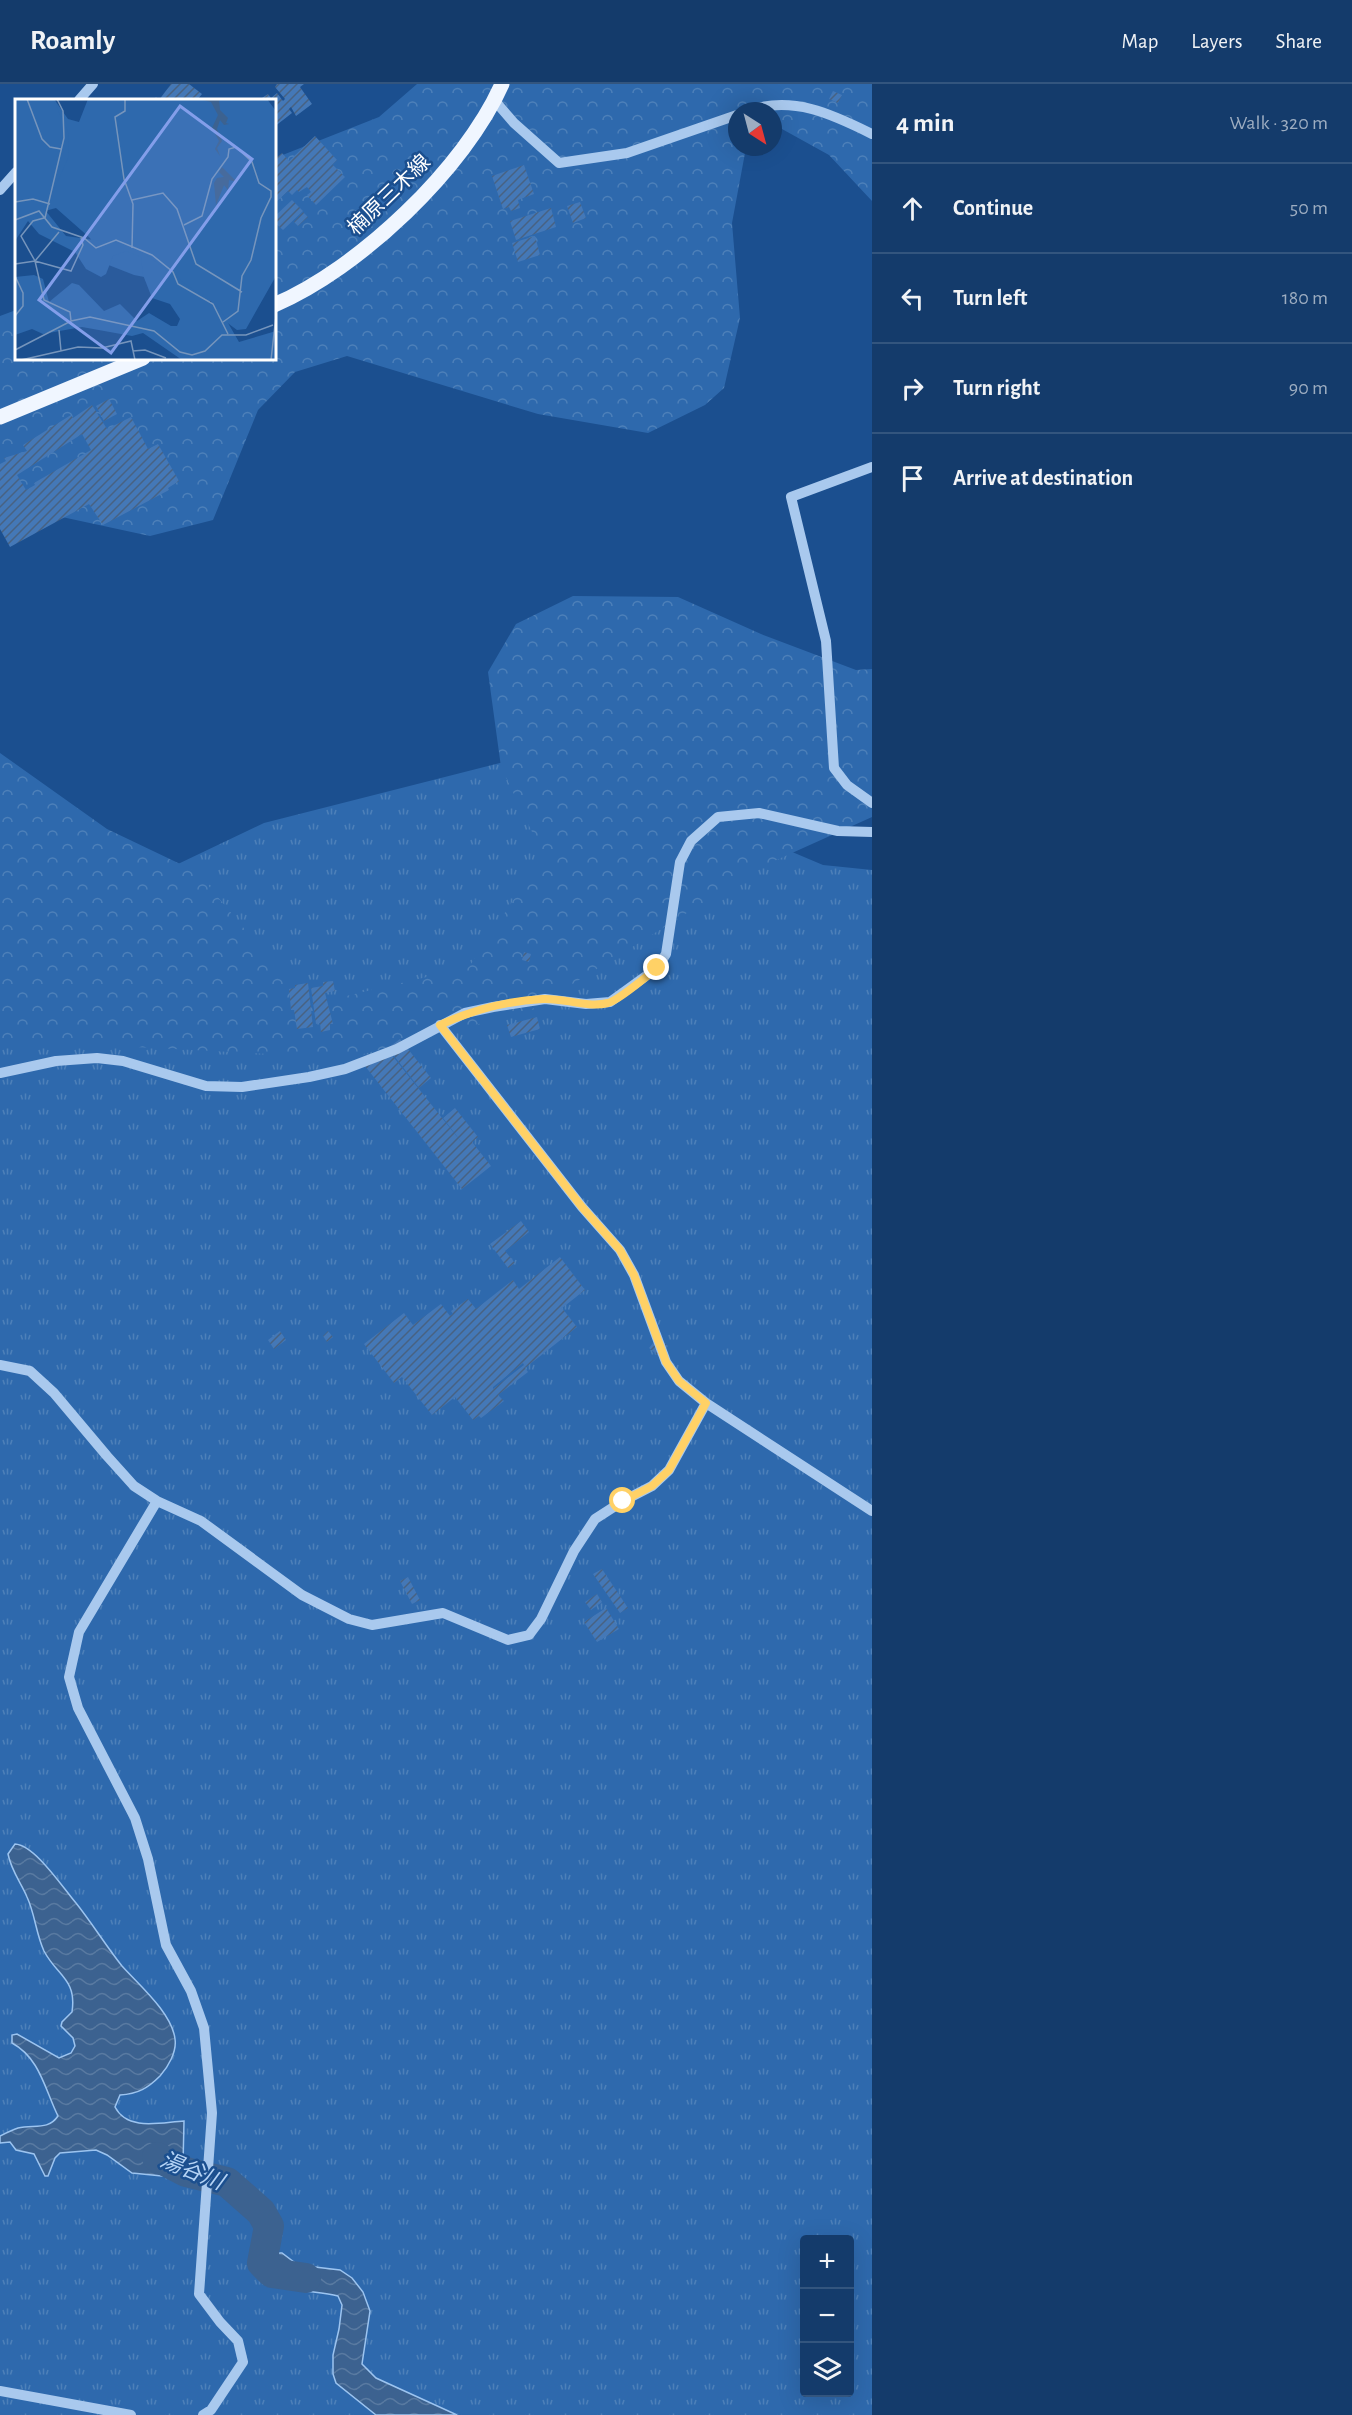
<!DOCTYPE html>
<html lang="en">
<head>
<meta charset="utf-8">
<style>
  :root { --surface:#143b6b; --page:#214673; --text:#f1f3f6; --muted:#9dadc1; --line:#33557e }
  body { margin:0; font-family:"Alegreya Sans","Noto Sans JP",sans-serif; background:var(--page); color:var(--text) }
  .controls { position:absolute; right:18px; bottom:18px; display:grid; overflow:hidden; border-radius:6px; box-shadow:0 6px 24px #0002 }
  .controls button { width:54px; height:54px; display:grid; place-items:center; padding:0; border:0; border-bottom:2px solid var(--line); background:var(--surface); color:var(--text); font:30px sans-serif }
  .compass { position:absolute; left:728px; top:18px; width:54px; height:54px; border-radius:50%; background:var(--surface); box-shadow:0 6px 24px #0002; rotate:144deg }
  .stop { position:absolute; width:18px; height:18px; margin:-14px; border:4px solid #ffd166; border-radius:50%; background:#fff }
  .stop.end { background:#ffd166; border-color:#fff; box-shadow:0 2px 6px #0008 }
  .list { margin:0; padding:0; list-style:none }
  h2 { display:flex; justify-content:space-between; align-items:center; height:78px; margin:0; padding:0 24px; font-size:26px }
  h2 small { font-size:20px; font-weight:400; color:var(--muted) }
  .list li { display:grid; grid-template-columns:39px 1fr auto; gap:18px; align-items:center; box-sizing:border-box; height:90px; padding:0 24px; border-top:2px solid var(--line) }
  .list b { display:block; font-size:22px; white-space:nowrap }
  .list em { font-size:20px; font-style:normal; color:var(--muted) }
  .icon { flex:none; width:33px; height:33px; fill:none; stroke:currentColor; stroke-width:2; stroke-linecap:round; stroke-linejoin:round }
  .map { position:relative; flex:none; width:872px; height:2331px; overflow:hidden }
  header { display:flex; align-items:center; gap:36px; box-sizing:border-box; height:84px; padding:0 30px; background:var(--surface); border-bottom:2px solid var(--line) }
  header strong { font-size:28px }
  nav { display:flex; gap:33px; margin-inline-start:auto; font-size:21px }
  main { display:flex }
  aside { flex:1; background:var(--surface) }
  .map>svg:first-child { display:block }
</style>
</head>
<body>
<header>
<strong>Roamly</strong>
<nav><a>Map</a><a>Layers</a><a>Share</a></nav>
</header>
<main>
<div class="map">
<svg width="872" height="2331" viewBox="0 0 872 2331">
  <defs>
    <pattern id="grass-tufts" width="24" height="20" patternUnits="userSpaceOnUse" patternTransform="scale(1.5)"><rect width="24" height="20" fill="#2e69ad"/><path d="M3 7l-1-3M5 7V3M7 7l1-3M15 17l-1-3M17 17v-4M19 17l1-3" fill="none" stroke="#4d80b9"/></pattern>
    <pattern id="forest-crowns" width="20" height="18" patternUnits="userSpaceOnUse" patternTransform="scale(1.5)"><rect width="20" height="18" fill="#2e69ad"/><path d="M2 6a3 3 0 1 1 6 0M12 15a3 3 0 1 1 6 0" fill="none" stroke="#4d80b9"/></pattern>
    <pattern id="water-waves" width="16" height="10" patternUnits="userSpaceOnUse" patternTransform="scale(1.5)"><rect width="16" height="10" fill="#3c6290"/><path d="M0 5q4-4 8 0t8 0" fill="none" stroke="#597aa1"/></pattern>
    <pattern id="building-hatch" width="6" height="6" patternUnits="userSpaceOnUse" patternTransform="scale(1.5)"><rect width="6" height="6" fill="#4478b7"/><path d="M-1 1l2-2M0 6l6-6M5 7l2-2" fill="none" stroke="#486282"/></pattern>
  </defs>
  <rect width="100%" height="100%" fill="#1b4f8f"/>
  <path fill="url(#grass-tufts)" fill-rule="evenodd" d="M551,666L823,781L872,786V2331H0V865L264,739ZM804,2156H850V2308H804Z"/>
  <path fill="url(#forest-crowns)" d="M417,0H872V117L829,71L782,45L773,50V27H737V63H754L745,69L732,139L740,234L724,304L705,321L648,349L538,330L347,272L295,288L258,326L213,436L150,452L62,433L0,404V232L16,226V274H274L275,74L379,33Z
    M573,512L678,513L761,550L856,586L872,585V733L761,783L529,927L348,974L0,956V669L107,745L197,788L308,921L469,883L543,771L501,683L488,588L516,540Z"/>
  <path fill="url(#water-waves)" stroke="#9cc4f0" stroke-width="1.5" d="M15,1760C35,1761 63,1804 76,1819C92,1839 106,1862 122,1882C139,1901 172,1929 175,1955C177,1968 168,1983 160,1992C148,2004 138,2010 120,2011L115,2023C128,2048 162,2038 184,2037L183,2081L193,2085L192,2095L132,2089L107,2071L96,2066L60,2069L55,2074L48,2092H45L34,2070L16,2066L10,2058L0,2059V2052C6,2049 12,2046 18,2044C33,2040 48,2047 58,2032C45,2006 40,1974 12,1959V1951L17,1950L59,1974L71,1969L75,1962L73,1954L61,1942L62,1938L72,1928C77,1895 57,1892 44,1867C36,1850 35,1830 27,1813C21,1799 11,1786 8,1770Z
    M278,2169H282L298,2181L340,2186L352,2194L363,2208L370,2227L362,2280L376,2294L457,2331H376L336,2299L333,2290V2271L339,2245L342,2221L338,2212C315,2205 283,2211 267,2190L269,2180Z"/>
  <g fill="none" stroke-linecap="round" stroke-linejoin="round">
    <path stroke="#3c6290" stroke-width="30" d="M157,2073L186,2088L227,2098L261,2128L269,2142L262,2179L272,2189L306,2194"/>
  </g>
  <path fill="url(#building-hatch)" fill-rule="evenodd" d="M171,0H189L202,10L197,16H154L156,13L159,16Z
    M277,0H304L300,3L312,20L296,32L291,23L289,25L292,29L274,43V16H259L268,10L271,14L277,9L283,17L285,15L275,3Z
    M833,7L842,11L838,19L829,15Z
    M315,52L337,76L324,89L333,81L345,93L316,121L307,111L311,108L307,103L299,108L297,106L292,111L288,107L274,120V100L278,97L274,93V76L282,69L289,77Z
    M524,81L534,110L518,116L520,124L511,127L509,123L503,125L492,92Z
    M292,116L303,127L283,146L274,138V133Z
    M580,118L586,134L573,139L567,122Z
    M551,124L556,143L516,156L510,137Z
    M303,128L308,133L298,142L294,138Z
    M535,152L540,171L518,178L512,159Z
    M109,315L117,330L104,337L96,322Z
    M92,321L107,345L131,333L148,365L158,360L179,397L168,404L169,406L103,441L89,420L10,463L0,445V380L6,377L4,374L27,367L23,361L71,331L73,334ZM82,350L91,366L34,399L35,401L26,406L17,391Z
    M524,868L531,870L529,878L522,876Z
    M333,897L335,907L325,909L333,940H330V946L321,948L320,939L316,940L311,904L323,902V898Z
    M308,899L313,943L297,945L294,926H291L289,905L295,904V901Z
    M537,933L540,945L511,953L507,941Z
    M400,955L431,994L419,1004L388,964Z
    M387,965L466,1064L443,1034L455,1024L478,1053L472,1058L491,1082L462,1105L365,982Z
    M521,1137L529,1148L505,1167L515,1179L508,1184L490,1160Z
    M560,1173L585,1206L562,1224L577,1243L525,1284L528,1288L498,1311L504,1317L481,1334L479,1332L473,1336L455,1313L432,1331L402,1293L394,1299L364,1260L404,1229L413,1241L441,1220L450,1232L453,1230L451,1227L468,1215L476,1225L513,1196L519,1205ZM523,1279L524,1281L493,1305V1303Z
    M280,1247L286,1256L274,1265L268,1256Z
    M328,1247L333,1253L327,1258L323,1252Z
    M658,1253L668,1262L660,1273L649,1264Z
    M602,1485L628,1524L620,1529L593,1490Z
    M408,1493L420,1516L412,1520L400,1497Z
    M597,1510L602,1518L591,1526L585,1518Z
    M606,1524L619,1545L597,1558L584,1538Z"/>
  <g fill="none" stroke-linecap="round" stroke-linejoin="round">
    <path stroke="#a9c9ee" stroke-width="10" d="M79,16L93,0
      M495,17L514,39L559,79L627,69L737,31
      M747,27C792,11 832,30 872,50
      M0,106L16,88
      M872,383L791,413L826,557L834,684L847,701L872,719
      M440,941L582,1123L620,1166L634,1191L666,1278L679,1297L706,1319L872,1427
      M0,989L56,977L97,974L123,977L206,1002L242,1003L309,993L345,985L397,965L465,929L493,923L545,915L586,920L610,918L657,884L666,870L680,778L691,757L718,733L759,729L838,747L872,748
      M0,1281L30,1287L54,1309L107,1372L134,1402L157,1417L201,1437L302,1511L349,1535L372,1541L443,1529L508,1556L529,1551L541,1535L574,1467L595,1435L623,1417L652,1402L669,1386L706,1319
      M157,1417L79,1548L69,1593L78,1624L135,1734L148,1775L166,1861L191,1907L204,1944L212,2029L199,2210L220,2238L238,2257L243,2278L211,2326L203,2331
      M0,2307L131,2331"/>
    <path stroke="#f0f6ff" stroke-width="15" d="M274,221C359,185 465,84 502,0
      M0,333L143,274"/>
  </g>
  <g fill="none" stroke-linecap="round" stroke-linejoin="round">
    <path stroke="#ffd166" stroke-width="8" d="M623,1417L652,1402L669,1386L706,1319L679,1297L666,1278L634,1191L620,1166L582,1123L440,941C472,926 508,917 543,915C565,914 586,924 608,919C619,916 647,892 657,884"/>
  </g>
  <g text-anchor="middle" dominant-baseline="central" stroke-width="5" stroke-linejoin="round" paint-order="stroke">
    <g font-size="21" fill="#fff" stroke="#1b4f8f">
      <text transform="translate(389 111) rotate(-44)">楠原三木線</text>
    </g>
    <g font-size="22" font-style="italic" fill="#b5d3f5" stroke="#1b4f8f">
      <text transform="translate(192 2087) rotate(22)">湯谷川</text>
    </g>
  </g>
  <g transform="translate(15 15)">
    <rect width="261" height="261" fill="#1b4f8f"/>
    <path d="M0,0H39L53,20L64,23L73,0H252L261,12V177L231,230L222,231L199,214L196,202L169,204L150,182L119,176L91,165L75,139L41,109L0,120Z" fill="#2e69ad"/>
    <path d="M0,0H38L53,33L54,57L30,111L51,137L108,145L126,152L205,210L224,243L261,232V261H167L128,234L117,237L67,228L28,235L17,230L0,236V178L19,176L28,180L34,203L57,184L64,186L89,212L105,205L122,222L134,214L156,227H162L165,220L155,205L137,199L128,176L126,158L111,152L98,157L91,175L86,178L71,170L60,153L24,135L13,122L0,142L5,27Z" fill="#2e69ad"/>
    <path d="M184,0L204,1L205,11L213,19L211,24L214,25L209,26L205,21L202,30L207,42L202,49L205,57L200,50L204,42L197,29L203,16L196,3ZM207,68L222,83L214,81L213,91L209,86L201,106L199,84L202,79L209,78L204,73Z" fill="#3c6290"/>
    <path fill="none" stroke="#7695bc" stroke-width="1.5" d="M12,0L27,40L35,48L46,50M110,0V12L100,18L109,80L118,105L117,149M117,101L148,94L162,110L181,165L227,193M0,103L18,100L35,105M29,119L18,122L6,137L20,162L29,201L55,213L56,222M30,119L49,39L48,12L42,0M0,121L24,112L37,128L69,139L81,149L101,141L137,156L158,173L163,185L198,205L213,235M169,126L187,117L197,80L213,58L214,50L221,48L237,63L244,84L256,92V98L246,119L236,161L227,177L223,212L208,223M20,162L44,133M0,165L20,162L56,172L68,146L66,139M0,177L8,194V207L0,217M44,231L46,252M0,251L56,222L75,218L139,232L165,253L177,256L190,252L207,236H231L258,226M118,252L130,251L151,259M6,261L63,248L87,249L116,242L120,261M256,261L261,217"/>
    <path fill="#839eea" fill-opacity="0.15" stroke="#839eea" stroke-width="3" d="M165,7L237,60L96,254L24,201Z"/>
    <rect width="261" height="261" fill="none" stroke="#fff" stroke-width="3"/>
  </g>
</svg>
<div class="controls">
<button>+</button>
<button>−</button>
<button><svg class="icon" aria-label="layers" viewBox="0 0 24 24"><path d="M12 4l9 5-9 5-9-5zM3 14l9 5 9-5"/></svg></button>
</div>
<svg class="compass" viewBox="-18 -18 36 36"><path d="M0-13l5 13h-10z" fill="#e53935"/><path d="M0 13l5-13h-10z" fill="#9dadc1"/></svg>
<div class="stop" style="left:623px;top:1417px"></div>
<div class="stop end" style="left:657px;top:884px"></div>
</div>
<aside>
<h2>4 min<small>Walk · 320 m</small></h2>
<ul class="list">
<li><svg class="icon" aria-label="ahead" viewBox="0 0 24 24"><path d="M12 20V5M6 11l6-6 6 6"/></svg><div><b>Continue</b></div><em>50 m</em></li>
<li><svg class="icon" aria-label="left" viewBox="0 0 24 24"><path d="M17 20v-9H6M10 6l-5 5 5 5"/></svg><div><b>Turn left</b></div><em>180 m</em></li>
<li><svg class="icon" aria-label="right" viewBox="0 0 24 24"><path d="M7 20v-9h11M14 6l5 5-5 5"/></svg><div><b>Turn right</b></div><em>90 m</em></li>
<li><svg class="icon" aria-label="arrive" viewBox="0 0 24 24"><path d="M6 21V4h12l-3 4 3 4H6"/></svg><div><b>Arrive at destination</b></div></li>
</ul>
</aside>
</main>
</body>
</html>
